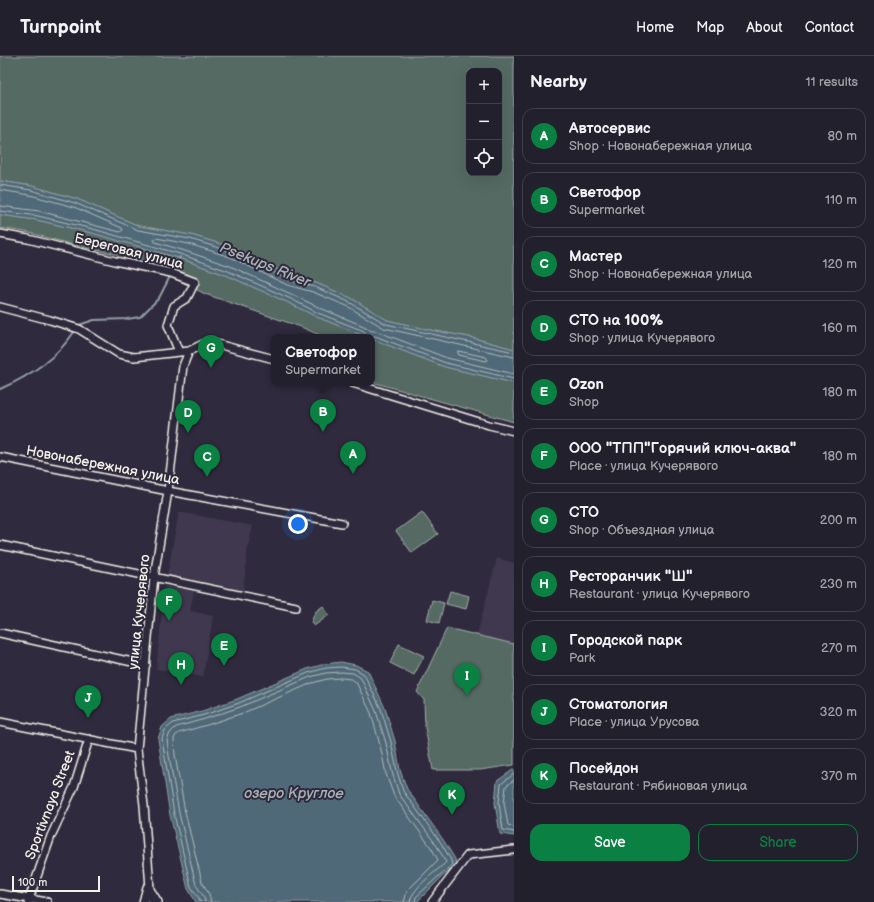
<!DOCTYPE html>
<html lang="en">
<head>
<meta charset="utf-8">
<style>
  :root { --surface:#23202e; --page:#2f2d3a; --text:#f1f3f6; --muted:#a3a3aa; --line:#403e4a; --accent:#0b8043 }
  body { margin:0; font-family:"Balsamiq Sans",sans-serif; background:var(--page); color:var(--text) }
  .controls { position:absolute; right:12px; top:12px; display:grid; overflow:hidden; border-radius:8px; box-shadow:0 4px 16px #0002 }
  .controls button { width:36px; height:36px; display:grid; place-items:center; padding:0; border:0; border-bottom:1px solid var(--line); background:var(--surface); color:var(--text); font:20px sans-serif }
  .scale { position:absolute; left:12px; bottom:10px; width:88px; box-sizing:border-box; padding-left:4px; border:2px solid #f4f1e8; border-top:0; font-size:11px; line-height:14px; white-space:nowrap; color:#f4f1e8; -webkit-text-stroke:3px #2f2a3d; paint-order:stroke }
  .you { position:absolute; left:298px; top:468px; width:14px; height:14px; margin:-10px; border:3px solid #fff; border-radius:50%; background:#1a73e8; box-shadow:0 0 0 6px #1a73e833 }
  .badge { display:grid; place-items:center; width:26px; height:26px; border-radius:50%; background:var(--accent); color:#fff; font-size:13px; font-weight:700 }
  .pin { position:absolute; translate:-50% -33px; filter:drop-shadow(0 1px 2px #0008) }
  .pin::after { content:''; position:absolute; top:21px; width:14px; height:12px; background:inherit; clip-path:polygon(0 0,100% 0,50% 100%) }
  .popup { position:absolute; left:271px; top:278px; width:104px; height:52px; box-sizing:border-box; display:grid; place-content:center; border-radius:8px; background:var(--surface); filter:drop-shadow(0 1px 3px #0005); font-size:13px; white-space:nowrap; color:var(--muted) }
  .popup b { font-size:15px; color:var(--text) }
  .popup::after { content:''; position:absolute; left:50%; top:100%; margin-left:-8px; border:8px solid transparent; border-top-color:var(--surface) }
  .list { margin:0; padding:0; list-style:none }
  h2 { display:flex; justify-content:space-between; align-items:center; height:52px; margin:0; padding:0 16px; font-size:17px }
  h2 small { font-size:13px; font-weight:400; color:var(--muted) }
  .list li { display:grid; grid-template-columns:26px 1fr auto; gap:12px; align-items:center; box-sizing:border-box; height:56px; margin:0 8px 8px; padding:0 8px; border:1px solid var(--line); border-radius:12px }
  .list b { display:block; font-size:15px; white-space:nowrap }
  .list p { margin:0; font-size:13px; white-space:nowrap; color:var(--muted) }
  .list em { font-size:13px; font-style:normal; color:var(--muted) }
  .actions { display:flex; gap:8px; padding:12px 16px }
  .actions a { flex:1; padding:9px 0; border:1px solid var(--accent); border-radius:12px; text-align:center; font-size:14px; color:var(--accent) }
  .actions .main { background:var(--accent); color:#fff }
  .icon { flex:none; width:22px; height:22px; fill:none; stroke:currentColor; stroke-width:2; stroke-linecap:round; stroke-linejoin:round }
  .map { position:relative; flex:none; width:514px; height:846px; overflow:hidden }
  header { display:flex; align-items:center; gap:24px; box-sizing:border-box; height:56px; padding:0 20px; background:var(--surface); border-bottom:1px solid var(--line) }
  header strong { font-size:19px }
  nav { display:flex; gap:22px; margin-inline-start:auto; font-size:14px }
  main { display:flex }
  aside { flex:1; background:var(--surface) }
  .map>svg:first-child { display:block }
</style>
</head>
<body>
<header>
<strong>Turnpoint</strong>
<nav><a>Home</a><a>Map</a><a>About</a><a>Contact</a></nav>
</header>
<main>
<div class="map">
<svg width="514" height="846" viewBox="0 0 514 846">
  <rect width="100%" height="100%" fill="#2f2a3d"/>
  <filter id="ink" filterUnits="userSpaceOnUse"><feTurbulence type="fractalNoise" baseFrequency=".025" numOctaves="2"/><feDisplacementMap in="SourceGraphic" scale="8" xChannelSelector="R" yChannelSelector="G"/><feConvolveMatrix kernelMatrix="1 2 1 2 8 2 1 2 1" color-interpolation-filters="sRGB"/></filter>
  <g filter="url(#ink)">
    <path fill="#41394f" d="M179,456L253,470L248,490L243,536L167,520Z
      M497,502L514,507V588L477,579Z
      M165,530L194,535L190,555L213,560L203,621L156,613Z"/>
    <path fill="#556a64" stroke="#a4aea6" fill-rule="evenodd" d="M0,0H514V293L469,281L430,274L387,264L351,242L316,227L290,220L234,192L191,179L139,170L77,143L32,130L0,125ZM469,15H499V117H469Z
      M0,159L37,164L92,177L179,202L226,219L289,247L317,261L367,281H324L301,271L205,238L135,202L81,191L26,176L0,172Z
      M372,283L445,311L514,327V366L372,326Z
      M422,456L438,478L412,497L396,475Z
      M450,535L469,540L466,553L446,548Z
      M432,544L444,547L439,567L427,564Z
      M323,550L329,559L314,570L311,567L315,556Z
      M447,572L514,588V709L480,714H433L425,671L424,644L417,636Z
      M399,588L424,600L414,619L390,607Z"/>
    <path fill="#506978" stroke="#929fa5" d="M0,125L32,130L77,143L139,170L191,179L234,192L290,220L316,227L351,242L387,264L430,274L469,281L514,293V327L445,311L372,283V281H367L317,261L289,247L226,219L179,202L92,177L37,164L0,159Z
      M341,606L356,609L368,615L385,652L395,685L400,714L407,733L444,785L455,803L456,808L453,813L443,820L417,846H196L188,833L170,759L158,683L162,671L171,663L202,655L237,643L307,613L325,608Z
      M514,713V780L500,778L495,747L497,725Z"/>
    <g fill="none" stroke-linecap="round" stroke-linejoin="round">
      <path stroke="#b2bbbb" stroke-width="1" d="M0,129L31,134L75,147L138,174L190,183L232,196L289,224L315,231L349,246L386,268L514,296
        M0,134L30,139L74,151L122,172L123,174L120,176L39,155L0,150
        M0,155L38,160L93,173L180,198L228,215L291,243L318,257L364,275L368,281
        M370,281L375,280L446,307L514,323
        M458,295L486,301L488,304L486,305L459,299L458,297Z
        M514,301L384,272L347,250L313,236L287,229L230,201L189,188L156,182L154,183L155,186L182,194L230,210L293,239L320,252L366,271L371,275H376L447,302L514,318
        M514,718L501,728L499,747L503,774L514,776
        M514,724L506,730L504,747L508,769L514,771
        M200,846L199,842L191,831L174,758L162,683L165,674L173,667L204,659L239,647L308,617L326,612L341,611L355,613L364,618L381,653L391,686L397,715L403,735L441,787L451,804L452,808L450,811L441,818L416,841L415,846
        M205,846L204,841L196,829L179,757L169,700L167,684L170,677L176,671L205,663L240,651L310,621L326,617L341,616L353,617L361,622L376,655L386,687L392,716L399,738L437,790L446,806C444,809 440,811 437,814C429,821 410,836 410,846
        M211,846L209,838L202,826L185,756L175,699L174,684L175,680L179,677L207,669L243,657L312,627L327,623L341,622L351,623L356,626L371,657L380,689L386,718L394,740L432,793L438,804L407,835L404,846"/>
      <path stroke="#929fa5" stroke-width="2" d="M79,269L94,264L127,263L140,261L159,242L180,201
        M0,333C30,320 56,303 74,276"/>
      <defs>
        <path id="minor" d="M0,178L28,183L115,205L171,217L195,226L187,242L174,250L168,269L179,296
          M0,251L50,264L79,273L119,298L134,301L189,295L203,288H217L274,303
          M352,327L489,369L514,375
          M0,401L168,435L342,467
          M0,489L296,551
          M0,577L146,609
          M0,666L137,693
          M151,835L158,846
          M0,838L47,846
          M28,846L51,780L74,731L89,683
          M143,846L147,831
          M151,846L144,749L137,693L154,521L168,435L183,310L189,295
          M432,846L468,799L514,794"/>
      </defs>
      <use href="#minor" stroke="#f4f1e8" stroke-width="10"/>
      <use href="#minor" stroke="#2f2a3d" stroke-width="7"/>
    </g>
  </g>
  <g text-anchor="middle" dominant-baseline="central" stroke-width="4" stroke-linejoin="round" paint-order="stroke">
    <g font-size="14" fill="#f4f1e8" stroke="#2f2a3d">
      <text transform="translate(129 195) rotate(14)">Береговая улица</text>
      <text transform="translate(103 409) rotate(11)">Новонабережная улица</text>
      <text transform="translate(139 556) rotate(-84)">улица Кучерявого</text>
      <text transform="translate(50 749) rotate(-69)">Sportivnaya Street</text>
    </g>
    <g font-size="15" font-style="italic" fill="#aab4b6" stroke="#2f2a3d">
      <text transform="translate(265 209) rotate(22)">Psekups River</text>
      <text x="294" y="737">озеро Круглое</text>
    </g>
  </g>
</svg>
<div class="controls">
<button>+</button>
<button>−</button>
<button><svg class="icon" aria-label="locate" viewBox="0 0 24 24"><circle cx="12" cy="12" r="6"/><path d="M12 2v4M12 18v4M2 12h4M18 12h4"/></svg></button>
</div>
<div class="scale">100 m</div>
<div class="you"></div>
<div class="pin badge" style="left:353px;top:418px">A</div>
<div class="pin badge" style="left:323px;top:376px">B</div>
<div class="popup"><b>Светофор</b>Supermarket</div>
<div class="pin badge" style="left:207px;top:421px">C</div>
<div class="pin badge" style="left:188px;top:377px">D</div>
<div class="pin badge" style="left:224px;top:610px">E</div>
<div class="pin badge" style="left:169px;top:565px">F</div>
<div class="pin badge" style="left:211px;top:312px">G</div>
<div class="pin badge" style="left:181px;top:629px">H</div>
<div class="pin badge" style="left:467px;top:640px">I</div>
<div class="pin badge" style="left:88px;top:662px">J</div>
<div class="pin badge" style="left:452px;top:759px">K</div>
</div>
<aside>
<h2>Nearby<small>11 results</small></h2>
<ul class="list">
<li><span class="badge">A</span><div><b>Автосервис</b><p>Shop · Новонабережная улица</p></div><em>80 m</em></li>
<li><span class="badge">B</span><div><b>Светофор</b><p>Supermarket</p></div><em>110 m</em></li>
<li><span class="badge">C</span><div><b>Мастер</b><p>Shop · Новонабережная улица</p></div><em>120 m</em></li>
<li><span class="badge">D</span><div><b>СТО на 100%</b><p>Shop · улица Кучерявого</p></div><em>160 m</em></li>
<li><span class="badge">E</span><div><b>Ozon</b><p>Shop</p></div><em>180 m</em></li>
<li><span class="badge">F</span><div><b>ООО &quot;ТПП&quot;Горячий ключ-аква&quot;</b><p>Place · улица Кучерявого</p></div><em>180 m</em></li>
<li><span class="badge">G</span><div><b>СТО</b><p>Shop · Объездная улица</p></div><em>200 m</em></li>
<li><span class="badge">H</span><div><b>Ресторанчик &quot;Ш&quot;</b><p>Restaurant · улица Кучерявого</p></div><em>230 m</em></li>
<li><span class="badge">I</span><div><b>Городской парк</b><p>Park</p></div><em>270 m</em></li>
<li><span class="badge">J</span><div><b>Стоматология</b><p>Place · улица Урусова</p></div><em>320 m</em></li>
<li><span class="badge">K</span><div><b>Посейдон</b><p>Restaurant · Рябиновая улица</p></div><em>370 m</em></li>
</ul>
<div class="actions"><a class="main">Save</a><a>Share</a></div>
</aside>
</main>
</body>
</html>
